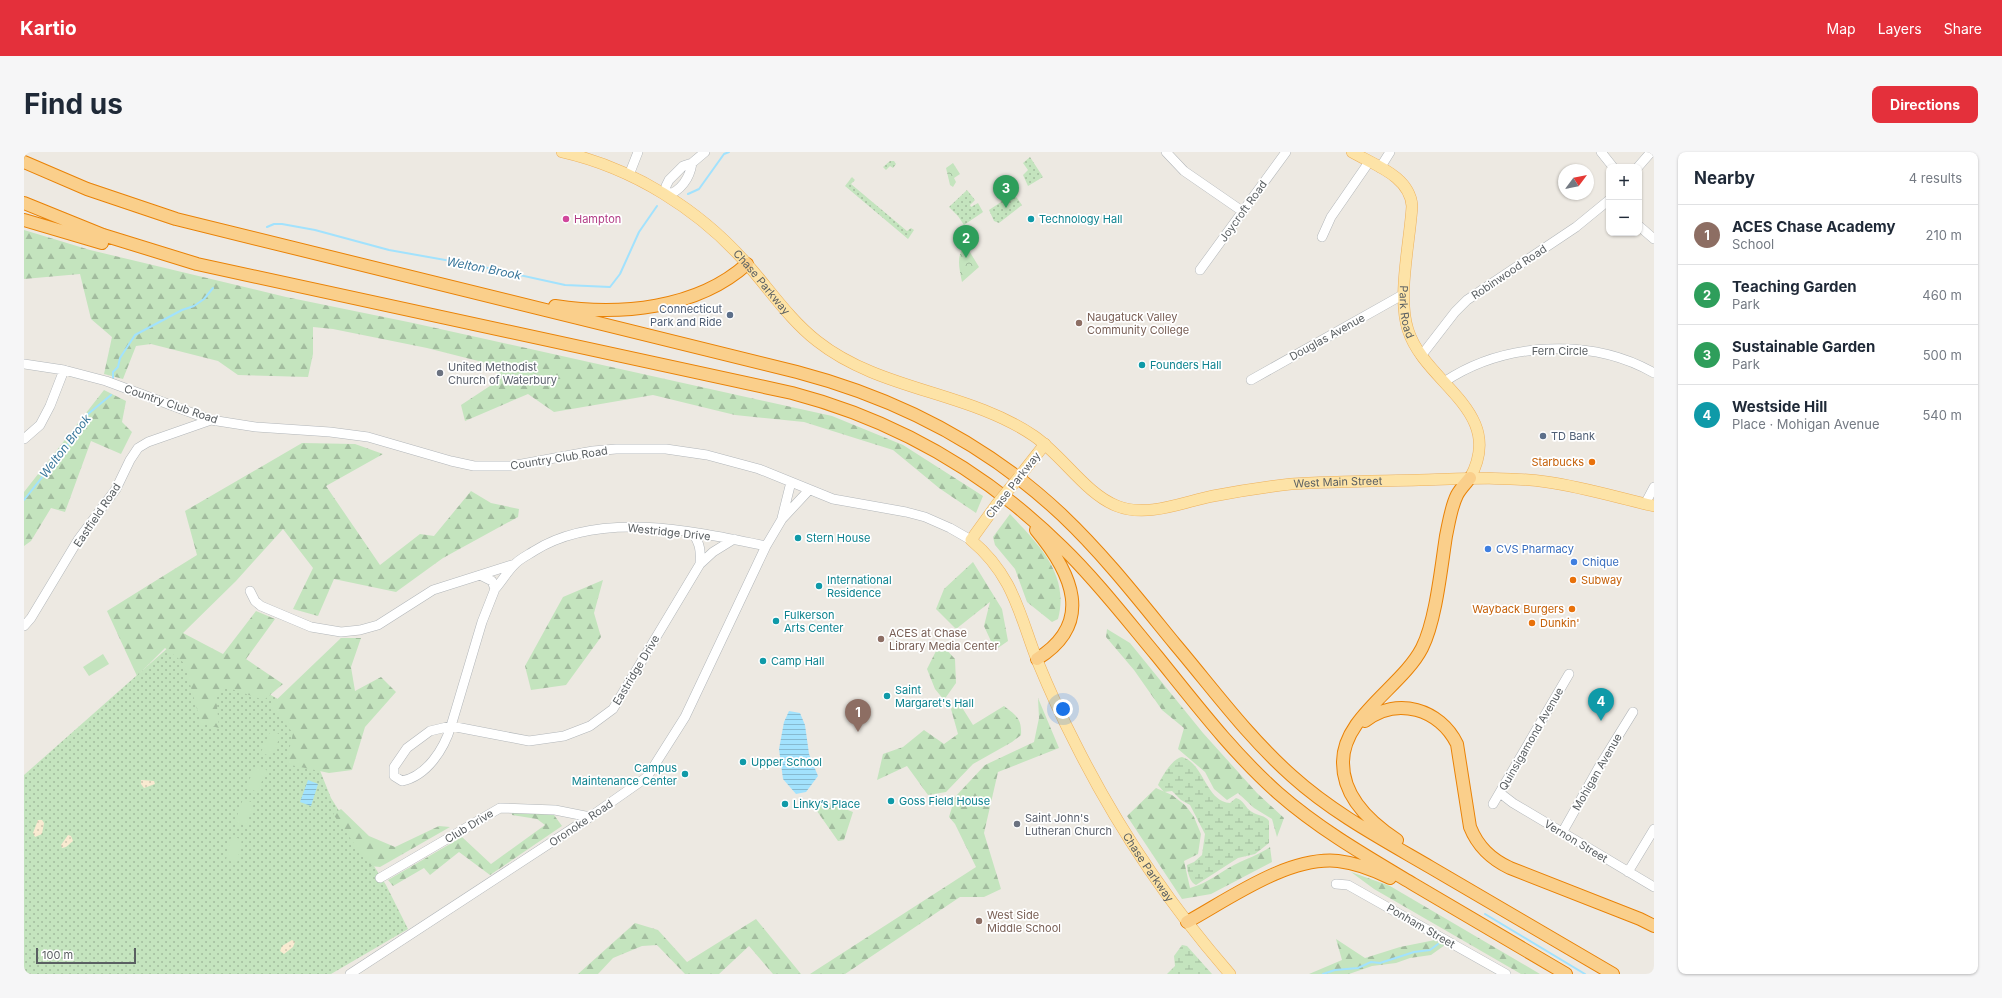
<!DOCTYPE html>
<html lang="en">
<head>
<meta charset="utf-8">
<style>
  :root { --surface:#fff; --page:#f6f6f7; --text:#1f2937; --muted:#747a83; --line:#e0e1e3; --accent:#e4303b }
  body { margin:0; font-family:Inter,sans-serif; background:var(--page); color:var(--text) }
  .controls { position:absolute; right:12px; top:12px; display:grid; overflow:hidden; border-radius:8px; box-shadow:0 1px 3px #0004 }
  .controls button { width:36px; height:36px; display:grid; place-items:center; padding:0; border:0; border-bottom:1px solid var(--line); background:var(--surface); color:var(--text); font:20px sans-serif }
  .compass { position:absolute; left:1534px; top:12px; width:36px; height:36px; border-radius:50%; background:var(--surface); box-shadow:0 1px 3px #0004; rotate:58deg }
  .scale { position:absolute; left:12px; bottom:10px; width:100px; box-sizing:border-box; padding-left:4px; border:2px solid #5a5f62; border-top:0; font-size:11px; line-height:14px; white-space:nowrap; color:#5a5f62; -webkit-text-stroke:3px #fff; paint-order:stroke }
  .you { position:absolute; left:1039px; top:557px; width:14px; height:14px; margin:-10px; border:3px solid #fff; border-radius:50%; background:#1a73e8; box-shadow:0 0 0 6px #1a73e833 }
  .badge { display:grid; place-items:center; width:26px; height:26px; border-radius:50%; background:var(--accent); color:#fff; font-size:13px; font-weight:700 }
  .pin { position:absolute; translate:-50% -33px; filter:drop-shadow(0 1px 2px #0008) }
  .pin::after { content:''; position:absolute; top:21px; width:14px; height:12px; background:inherit; clip-path:polygon(0 0,100% 0,50% 100%) }
  .list { margin:0; padding:0; list-style:none }
  h2 { display:flex; justify-content:space-between; align-items:center; height:52px; margin:0; padding:0 16px; font-size:17px }
  h2 small { font-size:13px; font-weight:400; color:var(--muted) }
  .list li { display:grid; grid-template-columns:26px 1fr auto; gap:12px; align-items:center; box-sizing:border-box; height:60px; padding:0 16px; border-top:1px solid var(--line) }
  .list b { display:block; font-size:15px; white-space:nowrap }
  .list p { margin:0; font-size:13px; white-space:nowrap; color:var(--muted) }
  .list em { font-size:13px; font-style:normal; color:var(--muted) }
  .map { position:relative; flex:none; width:1630px; height:822px; overflow:hidden; border-radius:8px }
  header { display:flex; align-items:center; gap:24px; box-sizing:border-box; height:56px; padding:0 20px; background:var(--accent); color:#fff }
  header strong { font-size:19px }
  nav { display:flex; gap:22px; margin-inline-start:auto; font-size:14px }
  .intro { display:flex; align-items:center; justify-content:space-between; box-sizing:border-box; height:96px; padding:0 24px }
  h1 { margin:0; font-size:28px }
  .button { padding:10px 18px; border-radius:8px; background:var(--accent); color:#fff; font-size:14px; font-weight:700 }
  main { display:flex; gap:24px; padding:0 24px }
  aside { flex:1; background:var(--surface); border-radius:8px; box-shadow:0 1px 3px #0004 }
  .map>svg:first-child { display:block }
</style>
</head>
<body>
<header>
<strong>Kartio</strong>
<nav><a>Map</a><a>Layers</a><a>Share</a></nav>
</header>
<div class="intro"><h1>Find us</h1><a class="button">Directions</a></div>
<main>
<div class="map">
<svg width="1630" height="822" viewBox="0 0 1630 822">
  <defs>
    <pattern id="grass-dots" width="8" height="8" patternUnits="userSpaceOnUse"><rect width="8" height="8" fill="#c4e4be"/><path d="M2 2h.1M6 6h.1" fill="none" stroke="#a2bc9e" stroke-width="1.8" stroke-linecap="round"/></pattern>
    <pattern id="forest-firs" width="22" height="20" patternUnits="userSpaceOnUse"><rect width="22" height="20" fill="#c4e4be"/><path d="M5 1l3.5 6h-7zM16 11l3.5 6h-7z" fill="#a2bc9e"/></pattern>
    <pattern id="wetland-marsh" width="20" height="14" patternUnits="userSpaceOnUse"><rect width="20" height="14" fill="#c4e4be"/><path d="M1 5h8M5 5V1M11 12h8M15 12V8" fill="none" stroke="#a2bc9e"/></pattern>
    <pattern id="sand-dots" width="8" height="8" patternUnits="userSpaceOnUse"><rect width="8" height="8" fill="#f9ead1"/><path d="M2 2h.1M6 6h.1" fill="none" stroke="#cdc1ad" stroke-width="1.8" stroke-linecap="round"/></pattern>
    <pattern id="park-crowns" width="20" height="18" patternUnits="userSpaceOnUse"><rect width="20" height="18" fill="#c4e4be"/><path d="M2 6a3 3 0 1 1 6 0M12 15a3 3 0 1 1 6 0" fill="none" stroke="#a2bc9e"/></pattern>
    <pattern id="water-rules" width="6" height="5" patternUnits="userSpaceOnUse"><rect width="6" height="5" fill="#a2e2fd"/><path d="M0 2.5h6" fill="none" stroke="#87bad0"/></pattern>
  </defs>
  <rect width="100%" height="100%" fill="#ede9e2"/>
  <path fill="url(#grass-dots)" d="M1006,5L1019,25L1004,34L999,23L1004,18L999,11Z
    M866,9H870L872,12L869,16L866,14L862,18L859,15Z
    M828,25L831,28L827,32L883,79L887,76L890,78L884,87L821,34Z
    M943,38L951,48L946,53L947,55L954,51L959,60L940,73L934,64L925,55Z
    M988,39L998,53L975,71L970,69L965,58L977,50L975,46Z
    M155,486L202,517L285,565L295,616L307,646L362,733L384,777L307,822H0V623Z"/>
  <path fill="url(#forest-firs)" d="M0,78L66,98L262,145L389,171L808,264L879,293L959,344L952,361L915,336L869,298L780,270L711,263L629,243L530,260L504,242L441,269L437,253L475,228L470,213L403,196L309,177L289,175V202L284,225L214,223L194,209L127,192L112,194L99,227L80,222L88,185L67,167L56,122L0,127Z
    M80,238L102,249L98,270L108,280L97,302L67,289L41,360L27,356L7,389L0,394V340Z
    M278,291L331,292L359,302L302,334L356,413L396,382L410,384L447,339L467,351L495,357L494,365L419,406L372,440L310,427L294,464L269,457L289,416L259,377L212,429L159,481L199,502L232,459L251,467L222,507L259,532L240,548L201,535L192,544L195,576L177,571L160,511L141,496L113,524L83,459L173,403L161,359Z
    M986,362C1014,392 1046,422 1034,467L1028,470L1003,450L991,417L971,393L969,385Z
    M949,410L978,457L984,489L971,498L960,474L966,450L932,477L912,457L920,437Z
    M579,428L570,461L577,485L542,533L507,538L501,514L539,445Z
    M1083,477L1106,491L1179,581L1233,641L1260,666L1253,685L1248,667L1230,656L1214,641L1203,648L1190,637L1181,620L1154,597L1160,576L1138,558L1110,518L1082,485Z
    M317,486H337L327,515L331,539L357,525L372,540L341,575L328,618L305,621L262,612L269,581L246,554Z
    M918,493L931,507L932,531L920,548L911,537L903,517L913,497Z
    M1014,546L1035,596L974,620L960,681L977,737L960,745H936L821,822H786L952,715L931,672L925,665L931,645L961,613L1010,590L1015,566Z
    M934,549L949,573L980,554C992,563 998,567 997,583L988,590L949,612L922,640L904,643L883,614L853,628L859,602L879,595L900,578L920,592L934,582L927,557Z
    M1132,636L1148,643L1162,654L1170,665L1177,682L1174,702L1160,709L1166,736C1185,731 1198,718 1216,710C1227,705 1236,702 1246,695L1248,710L1187,742L1158,747L1103,664Z
    M806,651L829,660L820,688L814,689L788,652Z
    M317,657L345,684L371,695L415,674L426,675L356,715L346,714L309,662Z
    M488,660L530,663L538,674L466,723L435,700L406,723L400,716L369,734L364,728L438,685L467,712L521,673L513,667L488,663Z
    M1327,720L1366,734L1516,822H1497L1350,737Z
    M732,767L777,822H749L725,794L695,822H661L633,793L618,794L589,806L574,822H554L611,771L634,778L663,810Z
    M1312,787L1341,806L1376,795L1411,788L1421,793L1407,803L1386,806L1372,811L1348,814L1325,822H1285L1318,808Z"/>
  <path fill="url(#wetland-marsh)" d="M1158,605C1181,612 1181,649 1206,651L1212,646C1220,648 1221,656 1228,660C1234,664 1241,663 1245,669V691L1231,702L1214,706L1172,733C1166,731 1163,719 1163,713L1170,710L1178,703L1181,682L1166,653L1157,648L1148,639L1140,640L1134,633C1138,624 1149,606 1158,605Z
    M1158,793L1163,794L1188,822H1143L1151,814L1150,804Z"/>
  <path fill="url(#sand-dots)" d="M117,628L130,629L131,632L120,636L117,632Z
    M14,668H18L20,671L18,682L11,685L9,681Z
    M44,683L47,684L49,689L42,695L38,696L37,693Z
    M268,788L271,790L269,795L260,802L256,799L258,794Z"/>
  <path fill="url(#park-crowns)" d="M929,11L936,22L930,26L932,30L929,35L926,33L922,16Z
    M941,92L955,115L938,130C935,115 932,105 941,92Z"/>
  <path fill="#c4e4be" d="M79,502L85,512L65,524L59,515Z
    M247,578L257,583L247,605L237,600Z
    M232,613L243,618L233,640L222,635Z
    M219,647L230,651L222,674L211,670Z
    M207,685L218,687L213,711L202,708Z"/>
  <path fill="url(#water-rules)" d="M765,559L776,561L781,573L785,602L794,624L782,640L772,642L759,627L755,597L760,570Z
    M284,628L294,632L287,654L276,650Z"/>
  <g fill="none" stroke-linecap="round" stroke-linejoin="round">
    <path stroke="#a2e2fd" stroke-width="2" d="M664,42L675,37L700,2L705,0
      M243,75L250,72H258L291,78L365,98L455,114L541,133L586,135L596,122L615,80L633,54
      M89,228V220L94,215L96,206L111,183L158,158L170,154L180,147L189,136
      M0,348L54,280L64,262L87,243
      M1461,762L1561,822
      M1299,822L1311,818L1334,816L1347,810L1356,811L1390,800L1406,798L1414,792"/>
    <defs>
      <path id="minor" d="M1142,0L1160,19L1218,59
        M1577,0L1589,15
        M668,11C666,25 657,40 642,43V34L645,28L659,14L668,11L681,0
        M1614,15L1627,0
        M1356,16L1366,0
        M605,23L614,0
        M1615,74L1630,87
        M1298,85L1307,65L1345,10
        M1176,118L1262,0
        M1397,204L1431,160L1443,148L1552,75L1585,48
        M0,212L40,218L82,229L187,268L232,275L306,280L344,285L427,309L450,314H487L569,299L592,297H642L683,303L735,317L809,347L882,360L901,365L926,376L947,388
        M1227,228L1380,142
        M1420,230C1480,190 1567,185 1630,221
        M0,287L16,273L26,254L40,218
        M1621,352L1630,335
        M758,366L767,330
        M676,412L689,400L710,387
        M456,423L468,429L471,437L458,470L427,574C420,597 403,624 378,629L370,624V615L383,596L406,579L427,574L505,589L540,584L566,574L589,557L676,412C677,399 676,392 669,381
        M471,437C478,429 483,420 490,413C495,407 504,403 510,399C576,358 670,379 742,394
        M226,439L231,449L237,454L287,475L317,480L336,478L354,473L409,438L491,412
        M0,474L7,466L54,388L92,337L106,308L114,296L124,290L187,268
        M1476,641L1489,651L1630,735
        M1469,652L1545,522
        M1538,681L1575,615L1609,560
        M1604,720L1630,677
        M356,726L476,656L531,658L566,665
        M1312,732L1324,733L1482,822
        M326,822L566,665L623,625L661,565L742,394L758,367L785,338"/>
      <g id="major">
        <path id="s1" d="M538,0C609,16 676,58 723,112C746,138 766,168 793,189C856,239 944,239 1010,284C1039,304 1062,342 1093,354C1123,366 1159,350 1189,344C1215,339 1241,335 1267,332C1310,329 1353,329 1395,328C1438,327 1480,324 1523,330C1559,335 1595,346 1630,354"/>
        <path id="s2" d="M1328,0C1350,13 1386,24 1388,54C1386,90 1373,144 1384,178C1401,232 1483,259 1446,326"/>
        <path d="M995,325L1021,292"/>
        <path id="s3" d="M973,352L947,388C989,423 995,461 1013,508C1025,537 1037,564 1051,591C1093,675 1144,751 1206,822"/>
      </g>
      <path id="highway" d="M0,10L63,37L152,67L773,220C872,246 964,293 1039,364C1080,403 1115,448 1151,492C1189,537 1224,585 1268,624C1309,661 1358,687 1406,715C1467,751 1528,786 1589,822
        M0,51L79,83L173,112L768,241C871,268 963,321 1039,396C1073,429 1102,467 1133,504C1171,551 1208,600 1254,641C1295,677 1342,704 1389,732C1440,762 1491,792 1542,822
        M0,68L78,91
        M531,154C595,164 673,157 723,112
        M1012,378C1048,421 1071,471 1013,507
        M1341,569C1373,544 1416,557 1433,592L1446,675C1454,695 1467,707 1486,716L1616,767L1630,774
        M1373,688C1347,671 1319,645 1319,611C1318,565 1378,535 1398,496C1412,468 1417,416 1422,384C1425,370 1427,355 1433,343C1436,337 1442,331 1446,326
        M1163,770C1205,747 1264,704 1314,709C1332,711 1350,718 1366,726"/>
    </defs>
    <use href="#minor" stroke="#b2b6b9" stroke-width="10"/>
    <use href="#major" stroke="#edb05a" stroke-width="12"/>
    <use href="#highway" stroke="#e98206" stroke-width="14"/>
    <use href="#minor" stroke="#fff" stroke-width="9"/>
    <use href="#major" stroke="#fde3a7" stroke-width="11"/>
    <use href="#highway" stroke="#facf8b" stroke-width="12"/>
    <defs>
      <path id="major-bridge" d="M973,352L995,325"/>
    </defs>
    <use href="#major-bridge" stroke="#edb05a" stroke-width="12" stroke-linecap="butt"/>
    <use href="#major-bridge" stroke="#fde3a7" stroke-width="11"/>
  </g>
  <circle fill="#d1479c" stroke="#fff" stroke-width="1.5" cx="542" cy="67" r="4"/>
  <g fill="#0f9aa8" stroke="#fff" stroke-width="1.5">
    <circle cx="1007" cy="67" r="4"/>
    <circle cx="1118" cy="213" r="4"/>
    <circle cx="774" cy="386" r="4"/>
    <circle cx="795" cy="434" r="4"/>
    <circle cx="752" cy="469" r="4"/>
    <circle cx="739" cy="509" r="4"/>
    <circle cx="863" cy="544" r="4"/>
    <circle cx="719" cy="610" r="4"/>
    <circle cx="661" cy="622" r="4"/>
    <circle cx="867" cy="649" r="4"/>
    <circle cx="761" cy="652" r="4"/>
  </g>
  <g fill="#5c6f8a" stroke="#fff" stroke-width="1.5">
    <circle cx="706" cy="163" r="4"/>
    <circle cx="1519" cy="284" r="4"/>
  </g>
  <g fill="#8d6e63" stroke="#fff" stroke-width="1.5">
    <circle cx="1055" cy="171" r="4"/>
    <circle cx="857" cy="487" r="4"/>
    <circle cx="955" cy="769" r="4"/>
  </g>
  <g fill="#6b7280" stroke="#fff" stroke-width="1.5">
    <circle cx="416" cy="221" r="4"/>
    <circle cx="993" cy="672" r="4"/>
  </g>
  <g fill="#e8710a" stroke="#fff" stroke-width="1.5">
    <circle cx="1568" cy="310" r="4"/>
    <circle cx="1549" cy="428" r="4"/>
    <circle cx="1548" cy="457" r="4"/>
    <circle cx="1508" cy="471" r="4"/>
  </g>
  <g fill="#3f7fe0" stroke="#fff" stroke-width="1.5">
    <circle cx="1464" cy="397" r="4"/>
    <circle cx="1550" cy="410" r="4"/>
  </g>
  <g text-anchor="middle" dominant-baseline="central" stroke-width="3.5" stroke-linejoin="round" paint-order="stroke">
    <g font-size="11" fill="#5a5f62" stroke="#fff">
      <text transform="translate(1219 59) rotate(-54)">Joycroft Road</text>
      <text transform="translate(1485 120) rotate(-34)">Robinwood Road</text>
      <text stroke="none"><textPath href="#s1" startOffset="243">Chase Parkway</textPath></text>
      <text stroke="none"><textPath href="#s2" startOffset="191">Park Road</textPath></text>
      <text transform="translate(1303 185) rotate(-29)">Douglas Avenue</text>
      <text x="1536" y="199">Fern Circle</text>
      <text transform="translate(147 252) rotate(19)">Country Club Road</text>
      <text transform="translate(535 306) rotate(-9)">Country Club Road</text>
      <text stroke="none"><textPath href="#s1" startOffset="895">West Main Street</textPath></text>
      <text transform="translate(989 333) rotate(-52)">Chase Parkway</text>
      <text transform="translate(73 363) rotate(-56)">Eastfield Road</text>
      <text transform="translate(645 380) rotate(6)">Westridge Drive</text>
      <text transform="translate(612 518) rotate(-59)">Eastridge Drive</text>
      <text transform="translate(1507 587) rotate(-60)">Quinsigamond Avenue</text>
      <text transform="translate(1573 620) rotate(-60)">Mohigan Avenue</text>
      <text transform="translate(557 671) rotate(-34)">Oronoke Road</text>
      <text transform="translate(445 674) rotate(-31)">Club Drive</text>
      <text transform="translate(1552 689) rotate(31)">Vernon Street</text>
      <text stroke="none"><textPath href="#s3" startOffset="419">Chase Parkway</textPath></text>
      <text transform="translate(1397 774) rotate(30)">Ponham Street</text>
    </g>
    <g font-size="11" fill="#b23c85" stroke="#fff" text-anchor="start">
      <text x="550" y="67">Hampton</text>
    </g>
    <g font-size="11" fill="#0d838f" stroke="#fff" text-anchor="start">
      <text x="1015" y="67">Technology Hall</text>
      <text x="1126" y="213">Founders Hall</text>
      <text x="782" y="386">Stern House</text>
      <text x="803" y="428">International<tspan x="803" dy="13">Residence</tspan></text>
      <text x="760" y="463">Fulkerson<tspan x="760" dy="13">Arts Center</tspan></text>
      <text x="747" y="509">Camp Hall</text>
      <text x="871" y="538">Saint<tspan x="871" dy="13">Margaret's Hall</tspan></text>
      <text x="727" y="610">Upper School</text>
      <text x="653" y="616" text-anchor="end">Campus<tspan x="653" dy="13">Maintenance Center</tspan></text>
      <text x="875" y="649">Goss Field House</text>
      <text x="769" y="652">Linky’s Place</text>
    </g>
    <g font-size="11" fill="#4e5e75" stroke="#fff" text-anchor="end">
      <text x="698" y="157">Connecticut<tspan x="698" dy="13">Park and Ride</tspan></text>
      <text x="1527" y="284" text-anchor="start">TD Bank</text>
    </g>
    <g font-size="11" fill="#785e54" stroke="#fff" text-anchor="start">
      <text x="1063" y="165">Naugatuck Valley<tspan x="1063" dy="13">Community College</tspan></text>
      <text x="865" y="481">ACES at Chase<tspan x="865" dy="13">Library Media Center</tspan></text>
      <text x="963" y="763">West Side<tspan x="963" dy="13">Middle School</tspan></text>
    </g>
    <g font-size="11" fill="#5b616d" stroke="#fff" text-anchor="start">
      <text x="424" y="215">United Methodist<tspan x="424" dy="13">Church of Waterbury</tspan></text>
      <text x="1001" y="666">Saint John's<tspan x="1001" dy="13">Lutheran Church</tspan></text>
    </g>
    <g font-size="11" fill="#c56008" stroke="#fff" text-anchor="end">
      <text x="1560" y="310">Starbucks</text>
      <text x="1557" y="428" text-anchor="start">Subway</text>
      <text x="1540" y="457">Wayback Burgers</text>
      <text x="1516" y="471" text-anchor="start">Dunkin'</text>
    </g>
    <g font-size="11" fill="#366cbe" stroke="#fff" text-anchor="start">
      <text x="1472" y="397">CVS Pharmacy</text>
      <text x="1558" y="410">Chique</text>
    </g>
    <g font-size="12" font-style="italic" fill="#3b789c" stroke="#fff">
      <text transform="translate(460 116) rotate(11)">Welton Brook</text>
      <text transform="translate(41 294) rotate(-53)">Welton Brook</text>
    </g>
  </g>
</svg>
<div class="controls">
<button>+</button>
<button>−</button>
</div>
<svg class="compass" viewBox="-18 -18 36 36"><path d="M0-13l5 13h-10z" fill="#e53935"/><path d="M0 13l5-13h-10z" fill="#747a83"/></svg>
<div class="scale">100 m</div>
<div class="you"></div>
<div class="pin badge" style="left:834px;top:580px;background:#8d6e63">1</div>
<div class="pin badge" style="left:942px;top:106px;background:#2e9e5b">2</div>
<div class="pin badge" style="left:982px;top:56px;background:#2e9e5b">3</div>
<div class="pin badge" style="left:1577px;top:569px;background:#0f9aa8">4</div>
</div>
<aside>
<h2>Nearby<small>4 results</small></h2>
<ul class="list">
<li><span class="badge" style="background:#8d6e63">1</span><div><b>ACES Chase Academy</b><p>School</p></div><em>210 m</em></li>
<li><span class="badge" style="background:#2e9e5b">2</span><div><b>Teaching Garden</b><p>Park</p></div><em>460 m</em></li>
<li><span class="badge" style="background:#2e9e5b">3</span><div><b>Sustainable Garden</b><p>Park</p></div><em>500 m</em></li>
<li><span class="badge" style="background:#0f9aa8">4</span><div><b>Westside Hill</b><p>Place · Mohigan Avenue</p></div><em>540 m</em></li>
</ul>
</aside>
</main>
</body>
</html>
